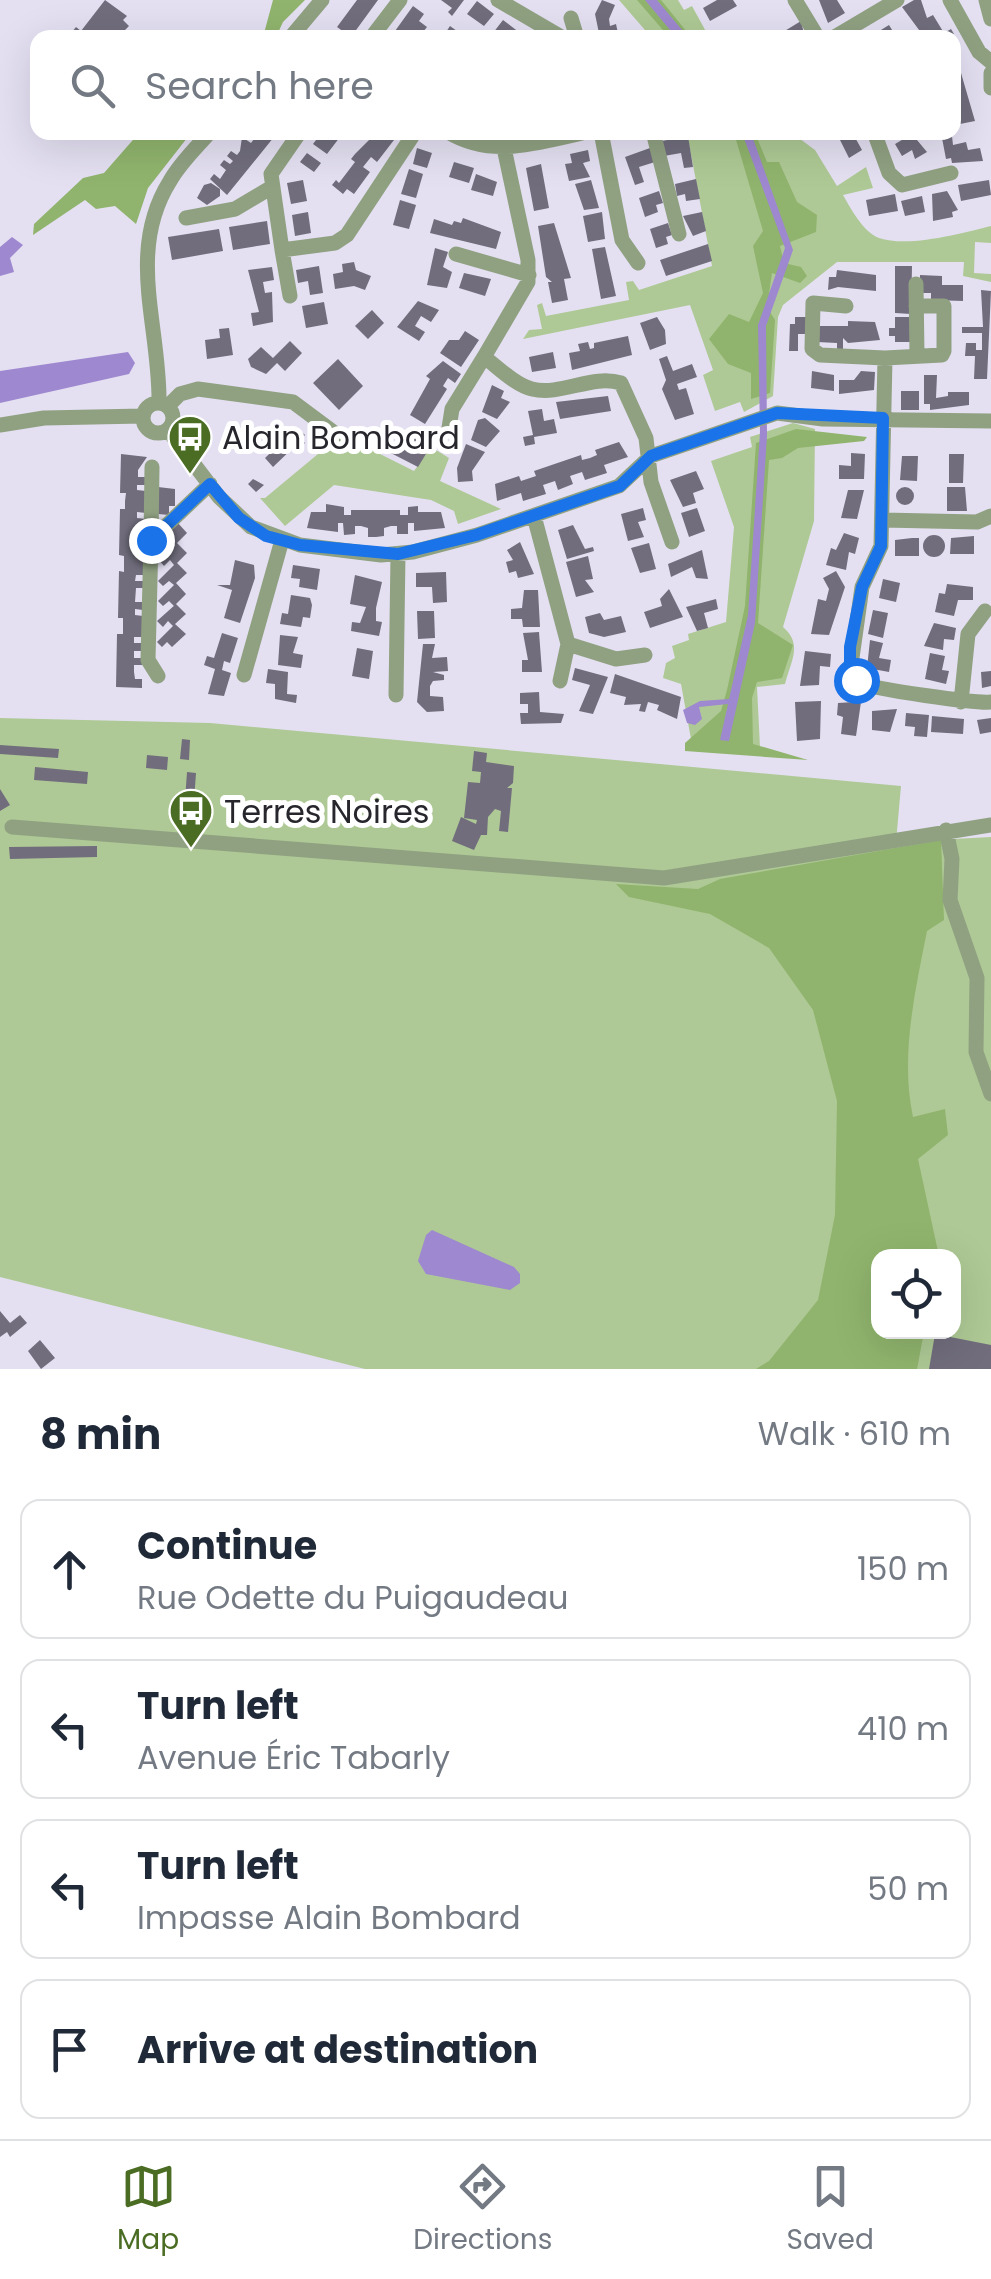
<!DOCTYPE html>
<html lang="en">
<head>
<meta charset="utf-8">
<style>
  :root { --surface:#fff; --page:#f2f2f3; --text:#1f2937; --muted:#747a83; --line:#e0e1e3; --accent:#4a6c23 }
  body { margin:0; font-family:Poppins,sans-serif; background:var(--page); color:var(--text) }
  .controls { position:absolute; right:30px; bottom:30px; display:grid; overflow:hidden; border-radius:20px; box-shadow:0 10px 40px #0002 }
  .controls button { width:90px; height:90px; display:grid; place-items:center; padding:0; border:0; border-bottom:2px solid var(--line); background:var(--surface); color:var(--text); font:50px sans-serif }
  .stop { position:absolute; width:30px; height:30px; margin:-22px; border:8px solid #1a73e8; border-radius:50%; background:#fff }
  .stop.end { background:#1a73e8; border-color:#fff; box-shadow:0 2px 10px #0008 }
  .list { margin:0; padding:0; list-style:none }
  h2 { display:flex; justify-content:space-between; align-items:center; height:130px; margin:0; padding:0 40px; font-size:42px }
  h2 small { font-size:32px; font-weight:400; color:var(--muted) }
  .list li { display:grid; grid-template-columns:65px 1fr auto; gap:30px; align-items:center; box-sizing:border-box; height:140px; margin:0 20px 20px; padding:0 20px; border:2px solid var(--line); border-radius:20px }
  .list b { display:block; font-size:38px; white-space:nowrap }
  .list p { margin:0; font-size:32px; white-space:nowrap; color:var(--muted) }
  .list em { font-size:32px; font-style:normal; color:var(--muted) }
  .icon { flex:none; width:55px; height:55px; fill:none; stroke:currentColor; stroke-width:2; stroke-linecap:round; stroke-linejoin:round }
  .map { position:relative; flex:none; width:991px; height:1369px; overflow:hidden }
  .search { position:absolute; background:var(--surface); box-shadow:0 10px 40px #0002; left:30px; right:30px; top:30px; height:110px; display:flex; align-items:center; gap:25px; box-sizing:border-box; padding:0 35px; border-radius:20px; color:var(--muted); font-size:38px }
  .sheet { height:770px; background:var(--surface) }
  nav { display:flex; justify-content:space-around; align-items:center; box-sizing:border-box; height:140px; border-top:2px solid var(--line); background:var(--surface); font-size:28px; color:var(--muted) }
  nav a { display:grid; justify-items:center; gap:5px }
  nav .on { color:var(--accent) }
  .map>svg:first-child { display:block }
</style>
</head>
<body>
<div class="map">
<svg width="991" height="1369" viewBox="0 0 991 1369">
  <rect width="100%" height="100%" fill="#e4e0f2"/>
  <path fill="#aec995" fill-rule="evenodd" d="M619,0H678L684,10L692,6L709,37H651Z
    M687,133H792L815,150L837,186L866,167L873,188L843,195C851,209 863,232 879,238C909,248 962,233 991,226V243L975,242L974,273L991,274V282L963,276L964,262H837L783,305L778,317L773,396L744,412L740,402L715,411L703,375L713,370L690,305L523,339L529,330L542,329L537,305L542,303L546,316L629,300L626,282L633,281L639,290L712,266Z
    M793,423L815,429L814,521L783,627C803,644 791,661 785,684L757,687L760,747L693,750L681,684L663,678L666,663L675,658L672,646L689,640L688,634L726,622L734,527L711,461L752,447L750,437Z
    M354,441L414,471L431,447L449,458L440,481L501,509L458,524L454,511L431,500L334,485L285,526L260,498H265L330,444Z
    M0,718L210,723L901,786L896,842L991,837V1369H365L0,1277ZM878,1256H954V1332H878Z"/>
  <path fill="#90b46d" d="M273,0H305L283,22L276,37H263Z
    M637,0H661L691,37H669Z
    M139,133H191L148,188L136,224L115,206L96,209L85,200L33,235L34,224L83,178L104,173Z
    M734,133H755L767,162H779L797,202L817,215L816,232L780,246L784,263L801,267L807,276L800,283L772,273L767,307L775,320L770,393L751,399V373L728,364L709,339L729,314L749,322L763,293L753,246L763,231Z
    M796,429L867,437L864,441L798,448L782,458L769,460L758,623L793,645L782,678L757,682L752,698L753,744L808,760L685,751V743L721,711L727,690L745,606L756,443Z
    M941,840L944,920L927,931C915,992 900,1056 913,1117L945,1109L948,1135L918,1159L939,1256H878V1332H924L917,1369H756L769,1361L818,1300L835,1215L837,1101L813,1010L769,948L710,914L629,897L616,884L698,889L720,879Z"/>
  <path fill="#9e88cf" d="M645,0H657L688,37H676Z
    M742,133H751L793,250L766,326L767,436L755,623L729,741L720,740L728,704L699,707L702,719L695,725L687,723L683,710L700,701L729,699L748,615L760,432L758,325L785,248Z
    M12,237L23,245L10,258L14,272L0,276V247Z
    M128,352L135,363L129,374L0,403V371Z
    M432,1230L514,1267L520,1274V1283L510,1290L426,1274L418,1261L426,1235Z"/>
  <path fill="#716d7d" d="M105,0L127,16L123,20L129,26L118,37L67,38L76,27L81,31Z
    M357,0H378L351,37L337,27Z
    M441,0H464L452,16L448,12L452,8Z
    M602,0L615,5L609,19L610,26L616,24L619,38H600L595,14Z
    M717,0H733L737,6L710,21L703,8Z
    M819,0H837L845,13L828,23Z
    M914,0H921L927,18L933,15L944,33L951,29L954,34L925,38L902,7Z
    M477,1L494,14L484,26L467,14Z
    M413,6L424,14L419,21L427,27L419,37L411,31L407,38H390Z
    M503,20L520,33L517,38L493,33Z
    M801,21L805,38H766L783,32Z
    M889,25L897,38H868Z
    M450,26L461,34L459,38H442Z
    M954,49L975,121L955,125L954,115Z
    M259,132H278L227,195L210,179L214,174L220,179L226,170L220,165L224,160L230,164L233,161L227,156L231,151L237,155L240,151L242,137L251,143Z
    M322,132L340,137L327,154L313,144Z
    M377,132H389L394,140L377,162L371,157L363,167L370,172L354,194L347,189L343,194L332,185L336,180L339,183L355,162L351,159L355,154Z
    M836,132H852L862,150L849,158Z
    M912,134L927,152L915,159L912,150L902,156L895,144Z
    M688,136L693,167L684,168L681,153L664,156L662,141Z
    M952,136L953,145L966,142L968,150L980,148L983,161L952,163L951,158L946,159L942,138Z
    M417,148L432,153L427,168L413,164Z
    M650,148L655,162L639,167L644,182L635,185L625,157Z
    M588,150L590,161L583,163L590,177L569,181L565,164L572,163L570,154Z
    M307,153L321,163L314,172L300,162Z
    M454,162L474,168L469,183L449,177Z
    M541,164L549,208L534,211L526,168Z
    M409,169L423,174L416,198L401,194Z
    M476,174L497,182L493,196L471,190Z
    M696,179L700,199L686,201L685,194L677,196L675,184Z
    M303,180L307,201L291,204L287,183Z
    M591,180L599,208L584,210L575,184Z
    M989,180L991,195L961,201L958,185Z
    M211,183L220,189V196L207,205L197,198L204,185Z
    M659,191L663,203L656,205L658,212L645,217L639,198Z
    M947,191L958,210L952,212L953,217L933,221L932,194Z
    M895,194L898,211L869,216L866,200Z
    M922,196L925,212L905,216L901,201Z
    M400,200L416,205L409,229L393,225Z
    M308,212L311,233L295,236L292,215Z
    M602,212L605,239L588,242L583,216Z
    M702,212L706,231L693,236L683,216Z
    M463,218L501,232L496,249L430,233L434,219L452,225L454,221L461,223Z
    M267,221L270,244L233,250L229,227Z
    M554,223L571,278L564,279L568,300L552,303L548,282H552L546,277L538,226Z
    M668,223L672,235L666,237L668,244L656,248L650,229Z
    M219,229L223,251L172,260L168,237Z
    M708,244L712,261L666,276L660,260Z
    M605,247L616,296L601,299L592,249Z
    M435,248L448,252L443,267L452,272L447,288L427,285Z
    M354,262L356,270L371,276L365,290L354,286L335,289L333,274L343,272L342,264Z
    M319,266L323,293L310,295L308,281L298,283L296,270Z
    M895,266H912L911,314L895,313Z
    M272,267L274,280L263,282L265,293L272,292L273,322L253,326L251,313L259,312L248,270Z
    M837,270L876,275V291L838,287L828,290L829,277H836Z
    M464,273L491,279L485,296L459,288Z
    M920,275L942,276V285H963V301L931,300V293H920Z
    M981,290L991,291L987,379H974L975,356H965L966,343H976V350H982V333H962V327H983Z
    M418,301L439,310L431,322L421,316L415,326L425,332L419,341L397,327Z
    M324,302L328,324L306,328L302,306Z
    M372,310L384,323L368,339L355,326Z
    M657,317L665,330L666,344L650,350L640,323Z
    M795,317H807V334H798V351H789L790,324H795Z
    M895,317H911V342H895V336H889V328H895Z
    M848,321L875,322L880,340L848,343L843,338V352H837V343L817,342L818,326H848Z
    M229,328L233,355L207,359L205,340L220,338L219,329Z
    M465,331L479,340L461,367L440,353L449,340H459Z
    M628,336L632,355L572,370L569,353L580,351L578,344L588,342L590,349L594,348V343Z
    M290,341L302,353L285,371L277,363L266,374L251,367L248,359L261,347L273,358Z
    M553,352L556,368L532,372L529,357Z
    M667,356L673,371L692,364L697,377L677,384L679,390L686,388L694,414L675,420L662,389L666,380L659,359Z
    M338,359L363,386L339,410L313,383Z
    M443,361L461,374L455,383L448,378L443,386L447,389L425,424L410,415L430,379L426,376Z
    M812,371L834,375V391L811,388Z
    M861,371L875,372L874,390L839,394V380H854Z
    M924,375H937L936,398L948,396V392H969V405L930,410V404H924Z
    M492,385L504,391L501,398L510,402L497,419L482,412Z
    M901,391H919V410H901Z
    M608,396L611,411L560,419L556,402Z
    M542,409L544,421L554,419L557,433L534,437L535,444L525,446L523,437L533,435L528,411Z
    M485,418L500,431L486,447L471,440L478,420Z
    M297,427L305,435L301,439L305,443L299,448L296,445L273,467L265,458Z
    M412,430L420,436L411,449L426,454L418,467L385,450L390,442L402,444Z
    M619,442L628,457L604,465L607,473L585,480L582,472L570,476L573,484L558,490L555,481L543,485L546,494L523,501L521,493L497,501L495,484L519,476L521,481L536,476L534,471L581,455L582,460L590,458L597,455L595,450Z
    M466,444L485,452L472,471L473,481L458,482L457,468Z
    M851,453L865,454L864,479H839V465L851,466Z
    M121,454L147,457L138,470V477H146V485H137V490L146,491V513L137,512V518L146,519L145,526H137V539L145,540V547H136V553H145L144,575H136L135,581H144V588H136L135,602H144L143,610L135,609V615L143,616V637H134V643H143V651H134V658H142V665H134V672L135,679H142V688L116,687L117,634H123V618H118L119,571L124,572V556L119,555L120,509H125V501L126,493H120Z
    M949,454H964L963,483H949Z
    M902,456H918L917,481L900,480Z
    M696,471L704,489L693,493L696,503L683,507L670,480Z
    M253,479L264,485L256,492L248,484Z
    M896 496a9 9 0 1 1 18 0a9 9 0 1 1-18 0Z
    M158,487L175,489V506H169V515L158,514Z
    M947,487H965L967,511H947Z
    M848,490H864L857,519L841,518Z
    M326,504L344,507V515H351V510H400V515H408V507L418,506V512H441L445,528L414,531V523H408V534H397V526H391L384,528V536L376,537H368V528L361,526H355V534L344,535L343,523H338V532L307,528L311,512H326Z
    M643,508L646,520L638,522L644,537L628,541L621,514Z
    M697,508L705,531L689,537L681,513Z
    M177,522L187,533L177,543L187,553L177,563L187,573L176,583L186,594L174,606L169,601L163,606L158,601L174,585L169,581L163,586L158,581L174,565L170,560L164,566L159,560L175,545L170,540L164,545L159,540Z
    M573,525L585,549L593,547L594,551L567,559L558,530Z
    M844,533L859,538L855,554L849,552L846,570L826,565L831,548L836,550Z
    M923 546a11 11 0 1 1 22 0a11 11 0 1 1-22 0Z
    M974,536V554H950L951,538Z
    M912,538H919V556H895V540Z
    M520,542L534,574L518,578L516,571L509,573L506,562L513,560L507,550Z
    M649,543L656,569L640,573L631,548Z
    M702,550L708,579L696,578L692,567L671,577L668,564Z
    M588,556L593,579L585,580L594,592L576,597L566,562Z
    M235,560L254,565L255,578L240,623L224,618L232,590L217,585H230Z
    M293,565L320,569L317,590L299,587L300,579L291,578Z
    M836,571L845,587L829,635L811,634L818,599L826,601L829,589L823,578Z
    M446,572L447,602L433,603L432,587H416V573Z
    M355,575L382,582L376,608V621L382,622L379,636L351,631L352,622L360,623L366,607L350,604Z
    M883,579L900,583L896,602L879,598Z
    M947,584L973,587V600H958L954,616L935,612L939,593L945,594Z
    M669,589L683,617L650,628L644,612L662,606L660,599Z
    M524,590H538L540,627H523L522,619H511V609L522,608Z
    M291,595L310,598L312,605L310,618L303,617L301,627L280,624L282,613L288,614Z
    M716,599L718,609L704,613L708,628L697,631L686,607Z
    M176,604L186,614L175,624L186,634L172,647L167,642L162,647L157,642L173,626L168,621L163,627L157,621Z
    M873,610L888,613L883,638L868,634Z
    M417,611H434L435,638L418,639Z
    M600,613L604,620L621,616L626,632L604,637L589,633L585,617Z
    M934,623L956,628L954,640L944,639L943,650L924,646Z
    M539,632L542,672H522V660H528L523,633Z
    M222,633L238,638L230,663L224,661L222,670L231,673L224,696L208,694L215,669L204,665L207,656L214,658Z
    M280,635L298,637L293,653L303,655L301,668L278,665Z
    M870,640L883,643L879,658L891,660L889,672L867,668Z
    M423,644H435L432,658L447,657L448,671L433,672L444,675V680L433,681L430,686V696L443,697L444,711L427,712L417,702Z
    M357,648L373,651L369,679L352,676Z
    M805,651L831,654L830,667L820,666L819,685L800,686Z
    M930,653L945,656L942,670L949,671L946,684L925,679Z
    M575,668L608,677L593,714L579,711L590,685L572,680Z
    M268,669L288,672L287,694L297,695L296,703L275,699V684L266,683Z
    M991,671V686L982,688L981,672Z
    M615,674L681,697L677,719L657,710L659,705L648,702L645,712L639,711L641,704L624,705L626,697L610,693Z
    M539,692L540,712L564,714L561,723L521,724L520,713H528V704H520V693Z
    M821,701L820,739L797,741L795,702Z
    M854,702H861L856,736L841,734L843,717L837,715L838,703Z
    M897,709L890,732L872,730V711Z
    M906,713L929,715L927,737L914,736L915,727L905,726Z
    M932,716L964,719L963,734L931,732Z
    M991,718V732L980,734L977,720Z
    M182,739L190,740L189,760L180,759Z
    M0,745L59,749L58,758L0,754Z
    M474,751L487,753L486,762L514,766L513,783L507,788H512L508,832L499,831L501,811L495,809L488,817L487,835H481L474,850L452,841L461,817L476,824L477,820L464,818L468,782L480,783L481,772L472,771Z
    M147,755L168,757L167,770L146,768Z
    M35,767L88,772L87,784L34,780Z
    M187,772L196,773L192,829L183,827Z
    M0,789L10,805L0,811Z
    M97,846V857L10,859L9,847Z
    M0,1311L10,1323L20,1315L27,1323L10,1337L7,1332L0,1337Z
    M935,1334L991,1345V1369H929Z
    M40,1340L55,1358L41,1369L28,1351Z"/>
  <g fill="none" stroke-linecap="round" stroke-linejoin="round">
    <path stroke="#90a182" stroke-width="15" d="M498,0L563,38
      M795,0L818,38
      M950,0L979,52L991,62
      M986,0L991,19
      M571,18L577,38
      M290,38L322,0
      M371,38L400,0
      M833,38L897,0
      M991,73V88
      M300,132L271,174L282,250L335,243L347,235L415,132
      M448,132C493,159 539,142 587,132
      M601,132L622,240L638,263
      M653,132L679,234
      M874,132L889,173L902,185L951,173
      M504,148L528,260V282L484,357C498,367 515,385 532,389C562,396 592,374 621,383L646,438L651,482L672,542
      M186,218L235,209L272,187
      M282,250L290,296
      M456,254L529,275
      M916,284L917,355
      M846,306L813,303L812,349L820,355L885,358
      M916,306H944V351L942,355L885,358L881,546L862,587L850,672C855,679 854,680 861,683C872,689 978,704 991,702
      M159,402C160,326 126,251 170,181C180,163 196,148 210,132
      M143 418a15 15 0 1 1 30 0a15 15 0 1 1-30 0Z
      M168,406L180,394L198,389L293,402L344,440
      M0,425L44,418L143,416
      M449,428L452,409L484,357
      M168,430L219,497L251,527L300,545L381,555L413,552L477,535L619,486L651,456L777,413L823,419L991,421
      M534,516L568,644L560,681
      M883,520L977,522L991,516
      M151,540L152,467
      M568,644L616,659L645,655
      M244,675L282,540
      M158,676L148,660L151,540L210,484
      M396,695L398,554
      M961,702L968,634L985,611
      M12,827L664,878L991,825
      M946,830L952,859L950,900L977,978L976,1052L991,1094"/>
  </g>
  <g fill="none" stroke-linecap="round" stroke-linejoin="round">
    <path stroke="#1a73e8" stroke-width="12" d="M151,540L210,484L239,518L266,536L300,545L398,554L476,535L620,486L651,456L777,413L883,418L881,546L862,587L850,647V672L856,680"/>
  </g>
  <defs>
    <symbol id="bus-pin" viewBox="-11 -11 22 30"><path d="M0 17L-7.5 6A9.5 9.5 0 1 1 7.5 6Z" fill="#4a6c23" stroke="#fff"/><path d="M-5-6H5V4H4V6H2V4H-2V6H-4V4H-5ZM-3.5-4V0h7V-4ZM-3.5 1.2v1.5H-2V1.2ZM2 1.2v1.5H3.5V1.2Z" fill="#fff"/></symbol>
  </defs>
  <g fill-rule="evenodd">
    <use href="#bus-pin" x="165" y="412" width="50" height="68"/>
    <use href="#bus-pin" x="166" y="786" width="50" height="68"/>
  </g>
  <g text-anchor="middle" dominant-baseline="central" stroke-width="10" stroke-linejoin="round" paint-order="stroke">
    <g font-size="32" fill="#28262d" stroke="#fff" text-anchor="start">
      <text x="222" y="437">Alain Bombard</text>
      <text x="224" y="811">Terres Noires</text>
    </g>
  </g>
</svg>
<div class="controls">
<button><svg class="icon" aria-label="locate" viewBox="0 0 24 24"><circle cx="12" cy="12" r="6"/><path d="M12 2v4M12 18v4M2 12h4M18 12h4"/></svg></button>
</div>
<div class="stop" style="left:856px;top:680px"></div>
<div class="stop end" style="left:151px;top:540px"></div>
<div class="search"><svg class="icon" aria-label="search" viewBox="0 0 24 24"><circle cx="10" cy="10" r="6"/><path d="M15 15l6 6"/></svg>Search here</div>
</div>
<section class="sheet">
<h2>8 min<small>Walk · 610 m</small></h2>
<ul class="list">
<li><svg class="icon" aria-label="ahead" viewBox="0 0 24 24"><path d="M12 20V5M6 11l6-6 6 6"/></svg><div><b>Continue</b><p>Rue Odette du Puigaudeau</p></div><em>150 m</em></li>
<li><svg class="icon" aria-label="left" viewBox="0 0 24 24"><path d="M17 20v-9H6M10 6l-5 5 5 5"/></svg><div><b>Turn left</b><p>Avenue Éric Tabarly</p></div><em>410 m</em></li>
<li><svg class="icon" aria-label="left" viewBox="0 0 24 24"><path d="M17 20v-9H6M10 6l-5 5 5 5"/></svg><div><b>Turn left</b><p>Impasse Alain Bombard</p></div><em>50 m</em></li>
<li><svg class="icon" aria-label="arrive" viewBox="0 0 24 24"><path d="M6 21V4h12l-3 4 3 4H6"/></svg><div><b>Arrive at destination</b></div></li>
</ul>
</section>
<nav>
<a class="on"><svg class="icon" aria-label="map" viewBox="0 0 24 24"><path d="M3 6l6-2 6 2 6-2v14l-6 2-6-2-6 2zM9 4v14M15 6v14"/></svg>Map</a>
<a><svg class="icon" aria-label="directions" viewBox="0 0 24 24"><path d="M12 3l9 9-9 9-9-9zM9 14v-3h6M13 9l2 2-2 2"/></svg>Directions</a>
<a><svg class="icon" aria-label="saved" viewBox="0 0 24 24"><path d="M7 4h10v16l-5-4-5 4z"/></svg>Saved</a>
</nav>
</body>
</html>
